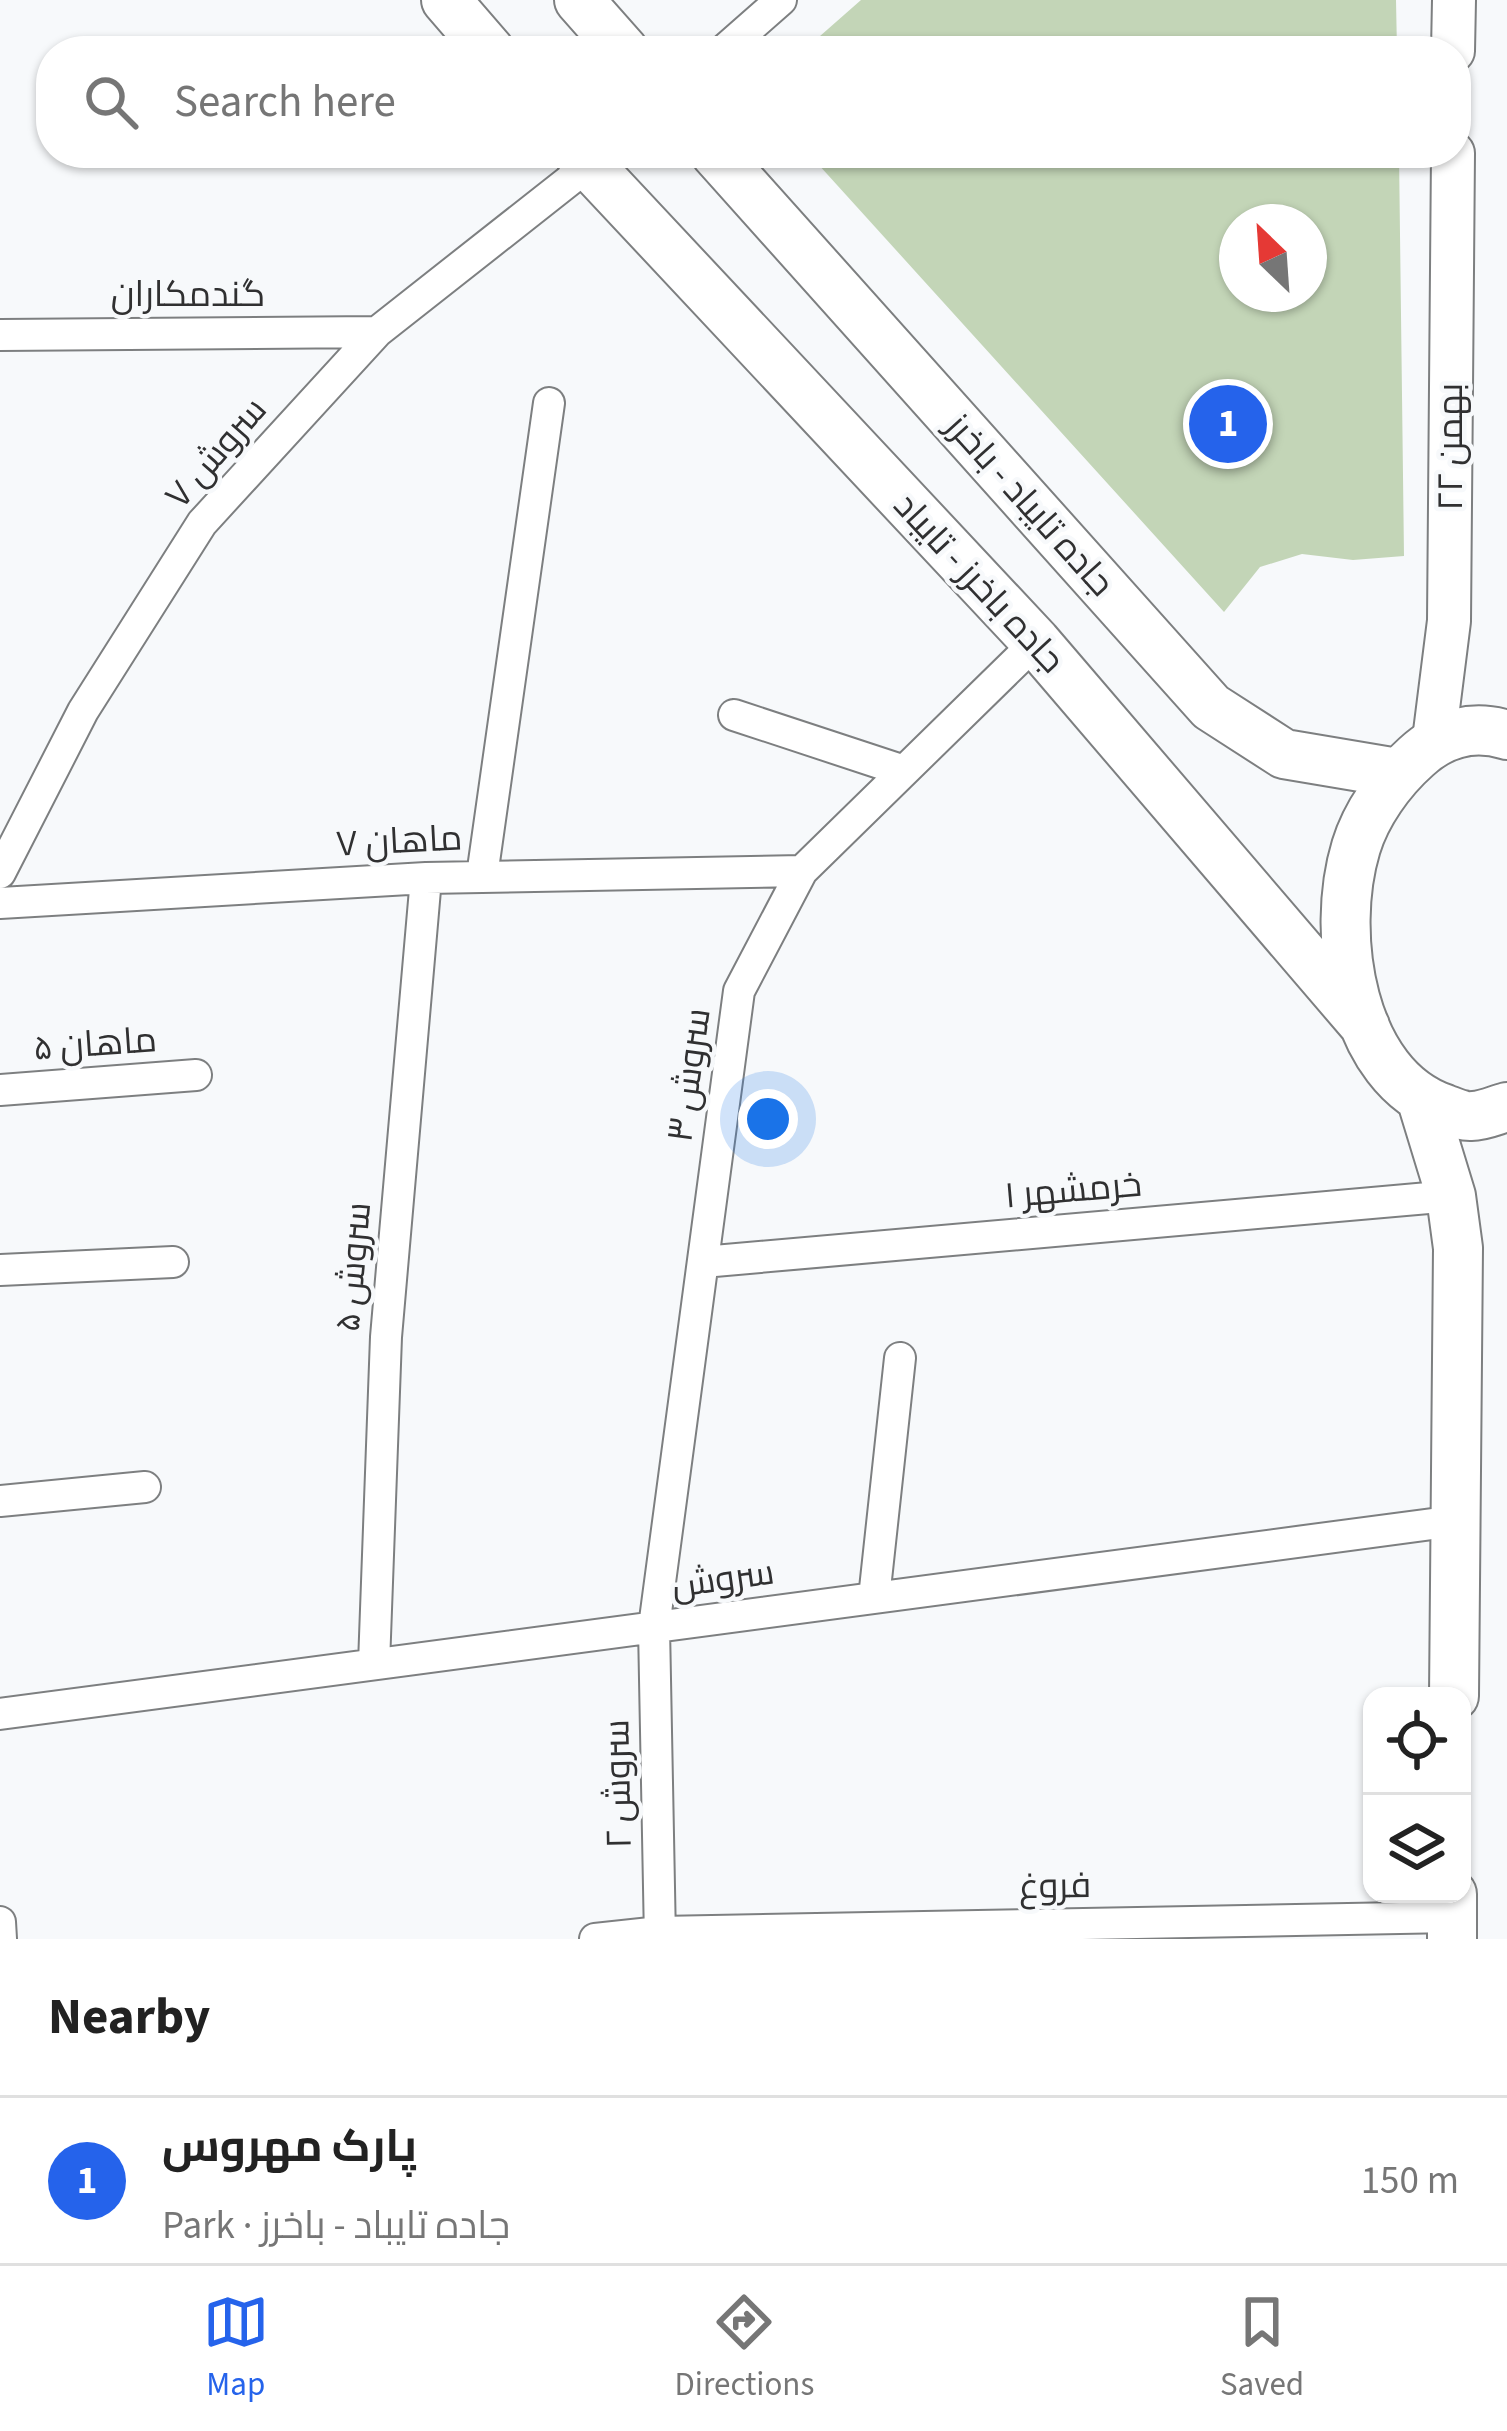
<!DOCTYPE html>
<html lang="en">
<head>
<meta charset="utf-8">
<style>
  :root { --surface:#fff; --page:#f6f6f6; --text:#222; --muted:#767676; --line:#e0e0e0; --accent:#2563eb }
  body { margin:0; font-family:"Source Sans 3",Cairo,sans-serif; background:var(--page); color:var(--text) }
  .controls { position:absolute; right:36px; bottom:36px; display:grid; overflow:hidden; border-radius:24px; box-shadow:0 3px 9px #0004 }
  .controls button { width:108px; height:108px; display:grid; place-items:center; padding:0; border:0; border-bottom:3px solid var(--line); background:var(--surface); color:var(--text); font:60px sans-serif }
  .compass { position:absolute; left:1219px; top:204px; width:108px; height:108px; border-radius:50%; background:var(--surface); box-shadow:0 3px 9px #0004; rotate:335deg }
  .you { position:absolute; left:768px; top:1119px; width:42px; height:42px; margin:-30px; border:9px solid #fff; border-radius:50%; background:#1a73e8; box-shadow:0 0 0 18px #1a73e833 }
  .badge { display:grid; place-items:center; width:78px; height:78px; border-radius:50%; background:var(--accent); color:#fff; font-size:39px; font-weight:700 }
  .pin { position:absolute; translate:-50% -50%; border:6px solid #fff; box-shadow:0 3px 12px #0006 }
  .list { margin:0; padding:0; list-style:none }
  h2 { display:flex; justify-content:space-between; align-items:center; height:156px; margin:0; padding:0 48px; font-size:51px }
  h2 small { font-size:39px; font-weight:400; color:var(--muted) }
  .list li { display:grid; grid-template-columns:78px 1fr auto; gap:36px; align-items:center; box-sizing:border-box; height:168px; padding:0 48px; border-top:3px solid var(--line) }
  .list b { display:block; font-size:45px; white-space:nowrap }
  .list p { margin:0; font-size:39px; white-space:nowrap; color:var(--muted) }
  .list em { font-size:39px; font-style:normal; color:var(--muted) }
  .icon { flex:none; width:66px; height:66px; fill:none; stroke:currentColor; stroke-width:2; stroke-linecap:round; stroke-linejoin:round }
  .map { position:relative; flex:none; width:1507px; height:1939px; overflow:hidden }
  .search { position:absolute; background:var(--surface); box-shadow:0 3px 9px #0004; left:36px; right:36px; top:36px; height:132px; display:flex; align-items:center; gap:30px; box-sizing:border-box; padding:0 42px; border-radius:48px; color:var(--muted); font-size:45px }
  .sheet { height:324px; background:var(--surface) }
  nav { display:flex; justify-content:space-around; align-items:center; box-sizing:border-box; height:168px; border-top:3px solid var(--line); background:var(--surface); font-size:33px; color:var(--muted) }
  nav a { display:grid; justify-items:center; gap:6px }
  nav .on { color:var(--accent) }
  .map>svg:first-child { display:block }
</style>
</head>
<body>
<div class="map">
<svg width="1507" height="1939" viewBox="0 0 1507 1939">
  <rect width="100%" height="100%" fill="#f7f9fb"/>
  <path fill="#c3d5b7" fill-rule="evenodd" d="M861,0H1396L1397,51H803Z
    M808,153H1399L1404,556L1353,560L1302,554L1260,567L1224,612ZM1237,222H1309V294H1237Z"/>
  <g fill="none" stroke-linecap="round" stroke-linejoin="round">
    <defs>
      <path id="minor" d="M723,51L781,0
        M0,335L377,332
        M734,715L904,771
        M0,873L83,711L202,523L377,332L589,165
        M482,876L549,403
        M0,903L426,878L802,871
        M0,1090L196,1075
        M703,1262L1451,1196
        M0,1270L173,1262
        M0,1501L145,1487
        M874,1598L900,1358
        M374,1664L386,1337L426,878
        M0,1714L1455,1521
        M0,1922L1,1939
        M595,1939L660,1932L1452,1917
        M660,1939L654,1627L739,991L802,871L1036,642"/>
      <path id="secondary" d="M1453,51L1454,0
        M1434,740L1449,621L1453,153"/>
      <path id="primary" d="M446,0L490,51
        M579,0L624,51
        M578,153L1036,642L1365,1026
        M715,153L1211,707L1284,754L1397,773
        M1507,735C1473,724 1442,733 1416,757C1390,780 1366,814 1356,847C1330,932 1350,1077 1445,1109C1453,1112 1464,1117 1472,1116C1483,1116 1496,1110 1507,1107
        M1422,1101L1451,1196L1458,1248L1454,1696
        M1452,1939V1894"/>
    </defs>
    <use href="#minor" stroke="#7d7f80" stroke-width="34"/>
    <use href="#secondary" stroke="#7d7f80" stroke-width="46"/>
    <use href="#primary" stroke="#7d7f80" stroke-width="52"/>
    <use href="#minor" stroke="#fff" stroke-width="30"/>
    <use href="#secondary" stroke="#fff" stroke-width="42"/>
    <use href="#primary" stroke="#fff" stroke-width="48"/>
  </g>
  <g text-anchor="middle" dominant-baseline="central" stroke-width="9" stroke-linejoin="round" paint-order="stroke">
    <g font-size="36" fill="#303031" stroke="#f7f9fb">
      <text x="188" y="294">گندمکاران</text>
      <text transform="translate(1450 447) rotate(-90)">۲۲ بهمن</text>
      <text transform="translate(216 453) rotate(-49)">سروش ۷</text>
      <text transform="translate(1030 505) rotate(48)">جاده تایباد - باخرز</text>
      <text transform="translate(979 583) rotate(47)">جاده باخرز - تایباد</text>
      <text transform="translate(399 841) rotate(-3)">ماهان ۷</text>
      <text transform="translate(95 1044) rotate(-4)">ماهان ۵</text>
      <text transform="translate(689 1075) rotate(-82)">سروش ۳</text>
      <text transform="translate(1073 1190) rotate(-5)">خرمشهر ۱</text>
      <text transform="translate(353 1267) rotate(-85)">سروش ۵</text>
      <text transform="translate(723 1579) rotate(-8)">سروش</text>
      <text transform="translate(618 1784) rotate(-91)">سروش ۲</text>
      <text transform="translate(1055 1886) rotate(-1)">فروغ</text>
    </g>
  </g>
</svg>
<div class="controls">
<button><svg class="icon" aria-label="locate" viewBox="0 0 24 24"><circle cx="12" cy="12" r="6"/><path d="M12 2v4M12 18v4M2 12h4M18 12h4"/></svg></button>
<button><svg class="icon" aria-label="layers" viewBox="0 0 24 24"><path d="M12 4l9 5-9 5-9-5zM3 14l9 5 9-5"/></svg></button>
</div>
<svg class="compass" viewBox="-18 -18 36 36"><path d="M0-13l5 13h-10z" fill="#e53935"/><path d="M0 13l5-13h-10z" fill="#767676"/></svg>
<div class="you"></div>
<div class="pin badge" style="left:1228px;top:424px">1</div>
<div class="search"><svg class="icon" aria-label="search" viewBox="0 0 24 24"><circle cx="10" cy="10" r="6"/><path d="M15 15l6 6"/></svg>Search here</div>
</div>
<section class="sheet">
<h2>Nearby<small></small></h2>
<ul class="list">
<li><span class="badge">1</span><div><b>پارک مهروس</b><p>Park · جاده تایباد - باخرز</p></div><em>150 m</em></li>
</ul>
</section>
<nav>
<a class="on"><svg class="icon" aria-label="map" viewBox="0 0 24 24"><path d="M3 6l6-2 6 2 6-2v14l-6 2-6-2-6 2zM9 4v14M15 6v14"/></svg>Map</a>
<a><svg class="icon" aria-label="directions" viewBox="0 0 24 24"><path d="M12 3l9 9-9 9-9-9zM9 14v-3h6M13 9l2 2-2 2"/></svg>Directions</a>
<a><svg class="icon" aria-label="saved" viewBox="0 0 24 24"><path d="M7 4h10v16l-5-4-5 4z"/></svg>Saved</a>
</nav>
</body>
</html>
